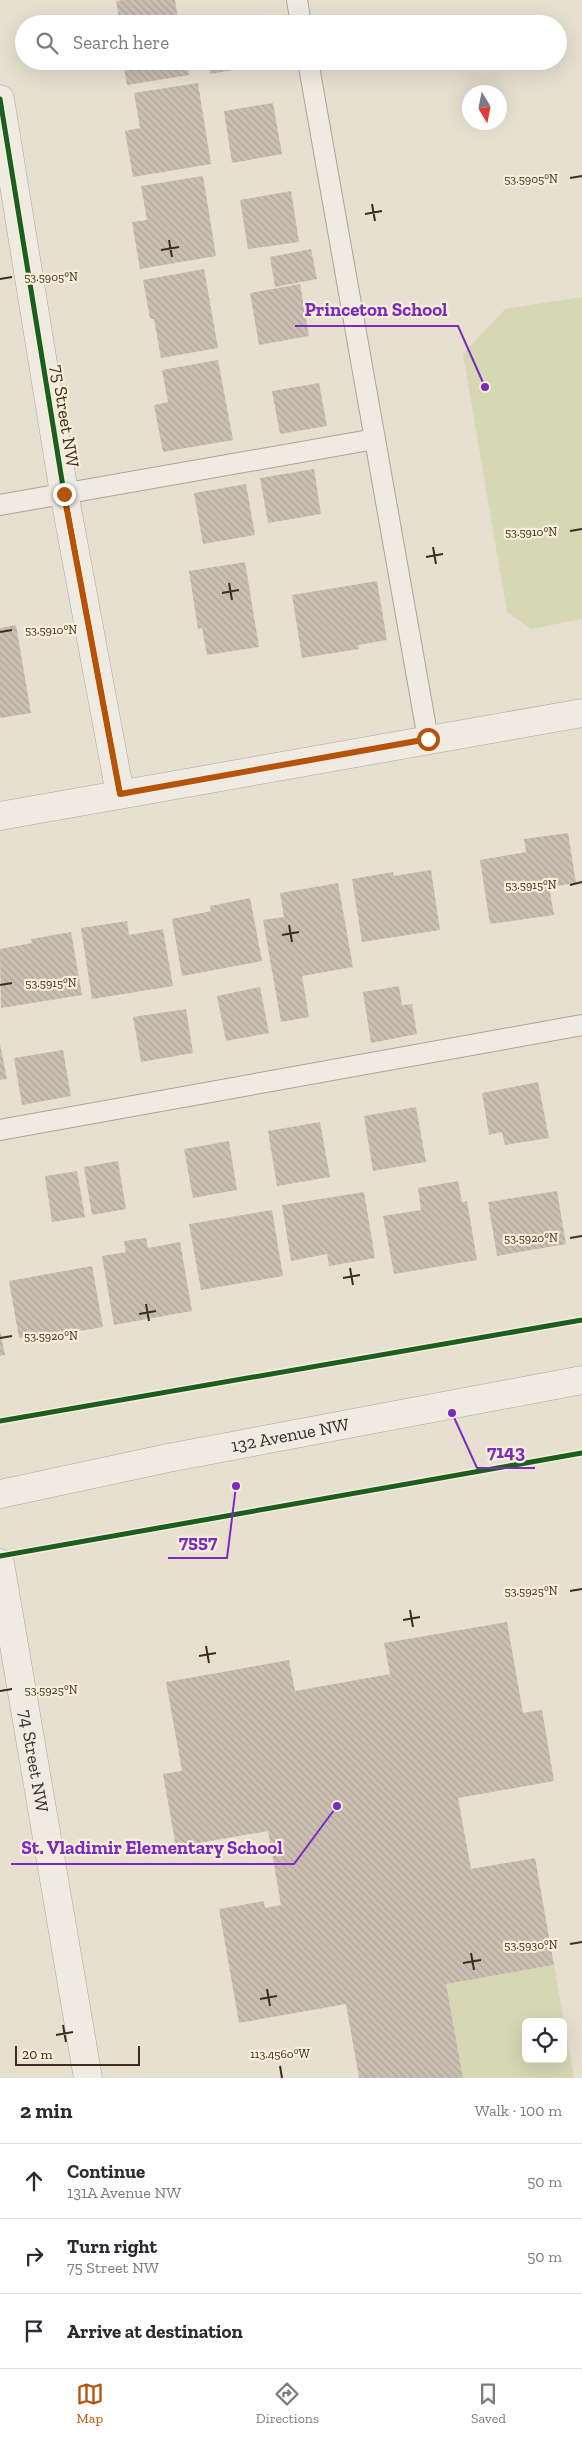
<!DOCTYPE html>
<html lang="en">
<head>
<meta charset="utf-8">
<style>
  :root { --surface:#fff; --page:#f2f2f3; --text:#2b2b33; --muted:#7c7c81; --line:#e1e1e2; --accent:#b45309 }
  body { margin:0; font-family:"Zilla Slab",serif; background:var(--page); color:var(--text) }
  .controls { position:absolute; right:15px; bottom:15px; display:grid; overflow:hidden; border-radius:8px; box-shadow:0 5px 20px #0002 }
  .controls button { width:45px; height:45px; display:grid; place-items:center; padding:0; border:0; border-bottom:1px solid var(--line); background:var(--surface); color:var(--text); font:25px sans-serif }
  .compass { position:absolute; left:462px; top:85px; width:45px; height:45px; border-radius:50%; background:var(--surface); box-shadow:0 5px 20px #0002; rotate:170deg }
  .scale { position:absolute; left:15px; bottom:12px; width:125px; box-sizing:border-box; padding-left:5px; border:2px solid #3d2e20; border-top:0; font-size:14px; line-height:18px; white-space:nowrap; color:#3d2e20; -webkit-text-stroke:4px #f7eed8; paint-order:stroke }
  .stop { position:absolute; width:15px; height:15px; margin:-11px; border:4px solid #b45309; border-radius:50%; background:#fff }
  .stop.end { background:#b45309; border-color:#fff; box-shadow:0 1px 5px #0008 }
  .list { margin:0; padding:0; list-style:none }
  h2 { display:flex; justify-content:space-between; align-items:center; height:65px; margin:0; padding:0 20px; font-size:21px }
  h2 small { font-size:16px; font-weight:400; color:var(--muted) }
  .list li { display:grid; grid-template-columns:32px 1fr auto; gap:15px; align-items:center; box-sizing:border-box; height:75px; padding:0 20px; border-top:1px solid var(--line) }
  .list b { display:block; font-size:19px; white-space:nowrap }
  .list p { margin:0; font-size:16px; white-space:nowrap; color:var(--muted) }
  .list em { font-size:16px; font-style:normal; color:var(--muted) }
  .icon { flex:none; width:28px; height:28px; fill:none; stroke:currentColor; stroke-width:2; stroke-linecap:round; stroke-linejoin:round }
  .map { position:relative; flex:none; width:582px; height:2078px; overflow:hidden }
  .search { position:absolute; background:var(--surface); box-shadow:0 5px 20px #0002; left:15px; right:15px; top:15px; height:55px; display:flex; align-items:center; gap:12px; box-sizing:border-box; padding:0 18px; border-radius:28px; color:var(--muted); font-size:19px }
  .sheet { height:290px; background:var(--surface) }
  nav { display:flex; justify-content:space-around; align-items:center; box-sizing:border-box; height:70px; border-top:1px solid var(--line); background:var(--surface); font-size:14px; color:var(--muted) }
  nav a { display:grid; justify-items:center; gap:2px }
  nav .on { color:var(--accent) }
  .map>svg:first-child { display:block }
</style>
</head>
<body>
<div class="map">
<svg width="582" height="2078" viewBox="0 0 582 2078">
  <defs>
    <pattern id="building-back-hatch" width="6" height="6" patternUnits="userSpaceOnUse" patternTransform="scale(1.25)"><rect width="6" height="6" fill="#cbbfb2"/><path d="M-1 5l2 2M0 0l6 6M5-1l2 2" fill="none" stroke="#afa499"/></pattern>
  </defs>
  <rect width="100%" height="100%" fill="#e7e0d1"/>
  <path fill="#d6d7b3" fill-rule="evenodd" d="M582,297V619L531,629L507,612L463,354L505,309Z
    M554,1965L574,2078H463L446,1984ZM526,2022H563V2059H526Z"/>
  <path fill="url(#building-back-hatch)" d="M123,0H175L179,24H120L116,1Z
    M254,16L255,24H215V23Z
    M123,61H186L189,75L127,85Z
    M208,61H261L262,65L210,74Z
    M198,83L211,164L133,177L125,131L140,128L134,93Z
    M273,103L282,154L232,163L224,111Z
    M203,176L216,256L140,269L132,222L147,220L141,186Z
    M291,191L299,242L248,249L240,200Z
    M311,249L317,279L275,287L270,257Z
    M204,269L218,348L161,358L154,319H150L143,280Z
    M300,284L309,336L259,345L250,293Z
    M218,360L233,440L163,452L154,405L168,402L162,370Z
    M319,383L327,426L280,434L272,391Z
    M314,469L321,514L268,523L260,478Z
    M246,484L255,535L203,544L194,493Z
    M245,562L259,647L207,655L202,628L198,629L189,571Z
    M377,581L387,640L358,645L359,649L302,658L292,595Z
    M16,625L31,713L0,718V628Z
    M568,833L576,883L549,887L554,915L490,924L480,860L526,852L524,839Z
    M431,870L440,930L362,942L352,879L393,872L394,876Z
    M338,883L353,967L302,976L309,1017L281,1022L263,920L284,917L280,893Z
    M250,898L262,961L182,976L172,919L211,911L210,906Z
    M127,921L129,935L163,929L173,986L92,999L81,928Z
    M71,932L82,995L1,1008L0,949L32,943L31,939Z
    M399,986L402,1005L412,1004L417,1034L371,1043L363,992Z
    M260,987L269,1033L226,1041L217,996Z
    M186,1009L193,1053L141,1062L133,1017Z
    M0,1044L7,1079L0,1080Z
    M63,1050L71,1096L22,1105L14,1058Z
    M538,1082L549,1138L505,1145L502,1132L489,1135L482,1093Z
    M416,1107L426,1162L373,1171L364,1116Z
    M320,1122L330,1177L277,1186L268,1131Z
    M229,1141L237,1190L193,1198L184,1149Z
    M118,1161L126,1209L92,1215L84,1167Z
    M77,1171L85,1217L52,1222L45,1176Z
    M458,1181L462,1202L467,1201L477,1260L394,1274L383,1216L421,1210L418,1188Z
    M557,1191L566,1244L497,1256L488,1202Z
    M364,1192L375,1258L329,1266L327,1254L291,1261L282,1205Z
    M272,1210L283,1276L201,1290L189,1224Z
    M146,1238L148,1248L180,1242L192,1311L114,1325L102,1256L126,1252L124,1241Z
    M92,1266L103,1327L63,1334L62,1331L19,1338L9,1281Z
    M0,1330L5,1355L0,1356Z
    M507,1622L523,1713L542,1710L554,1781L458,1798L471,1869L535,1858L554,1965L446,1984L463,2078H359L346,2004L239,2023L219,1909L264,1901L265,1908L281,1905L268,1831L176,1847L163,1774L182,1771L166,1682L289,1660L295,1691L390,1674L384,1643Z"/>
  <g fill="none" stroke-linecap="round" stroke-linejoin="round">
    <defs>
      <path id="service" d="M297,0L301,24
        M308,61L428,739
        M0,505L375,439
        M0,1130L582,1025"/>
      <g id="minor">
        <path d="M0,99L64,493L120,794"/>
        <path d="M0,816L582,713"/>
        <path id="s1" d="M0,1563L88,2078"/>
      </g>
      <g id="tertiary">
        <path id="s2" d="M0,1494L168,1458L582,1380"/>
      </g>
    </defs>
    <use href="#service" stroke="#ada599" stroke-width="22"/>
    <use href="#minor" stroke="#ada599" stroke-width="29"/>
    <use href="#tertiary" stroke="#ada599" stroke-width="29"/>
    <use href="#service" stroke="#efebe3" stroke-width="20"/>
    <use href="#minor" stroke="#efebe3" stroke-width="28"/>
    <use href="#tertiary" stroke="#efebe3" stroke-width="28"/>
    <defs>
      <path id="cycleway" d="M0,99L64,493L120,794
        M0,1421L582,1320
        M0,1556L582,1453"/>
    </defs>
    <use href="#cycleway" stroke="#f7eed8" stroke-width="8"/>
    <use href="#cycleway" stroke="#1b5e20" stroke-width="5"/>
  </g>
  <g fill="none" stroke-linecap="round" stroke-linejoin="round">
    <path stroke="#b45309" stroke-width="6" d="M64,494L120,794L428,739"/>
  </g>
  <path fill="none" stroke="#3d2e20" stroke-width="2" d="M570,178L582,176M372,204L375,221M365,214L382,211M169,240L172,257M161,250L179,247M0,279L12,277M570,531L582,529M433,547L436,564M426,557L443,554M229,583L232,600M222,593L239,590M0,632L12,630M570,885L582,882M289,925L292,942M282,935L299,932M0,985L12,983M570,1238L582,1236M350,1268L353,1285M343,1278L360,1275M146,1304L149,1321M139,1314L156,1311M0,1338L12,1336M570,1591L582,1589M410,1610L413,1627M403,1620L420,1617M206,1646L209,1663M199,1656L216,1653M0,1691L12,1689M570,1944L582,1942M471,1953L474,1970M463,1963L481,1960M267,1989L270,2006M260,1999L277,1996M63,2025L66,2042M56,2035L73,2032M280,2066L282,2078"/>
  <g text-anchor="middle" dominant-baseline="central" stroke-width="4.5" stroke-linejoin="round" paint-order="stroke">
    <g font-size="18" fill="#3d2e20" stroke="#f7eed8">
      <text transform="translate(65 416) rotate(81)">75 Street NW</text>
      <text stroke="none"><textPath href="#s2" startOffset="296">132 Avenue NW</textPath></text>
      <text stroke="none"><textPath href="#s1" startOffset="201">74 Street NW</textPath></text>
    </g>
  </g>
  <g font-size="12" text-anchor="middle" fill="#3d2e20" stroke="#f7eed8" stroke-width="4.5" stroke-linejoin="round" paint-order="stroke">
    <text x="531" y="183">53.5905°N</text>
    <text x="51" y="281">53.5905°N</text>
    <text x="531" y="536">53.5910°N</text>
    <text x="51" y="634">53.5910°N</text>
    <text x="531" y="889">53.5915°N</text>
    <text x="51" y="987">53.5915°N</text>
    <text x="531" y="1242">53.5920°N</text>
    <text x="51" y="1340">53.5920°N</text>
    <text x="531" y="1595">53.5925°N</text>
    <text x="51" y="1694">53.5925°N</text>
    <text x="531" y="1949">53.5930°N</text>
    <text x="280" y="2058">113.4560°W</text>
  </g>
  <path fill="none" stroke="#7b2cbf" stroke-width="2" d="M485 387L458 326H295M452 1413L477 1468H535M236 1486L227 1558H168M337 1806L294 1864H11"/>
  <g fill="#7b2cbf" stroke="#f7eed8" stroke-width="2">
    <circle cx="485" cy="387" r="5"/>
    <circle cx="452" cy="1413" r="5"/>
    <circle cx="236" cy="1486" r="5"/>
    <circle cx="337" cy="1806" r="5"/>
  </g>
  <g font-size="19" text-anchor="middle" font-weight="bold" fill="#7b2cbf" stroke="#f7eed8" stroke-width="4.5" stroke-linejoin="round" paint-order="stroke">
    <text x="376" y="316">Princeton School</text>
    <text x="506" y="1458">7143</text>
    <text x="198" y="1548">7557</text>
    <text x="152" y="1854">St. Vladimir Elementary School</text>
  </g>
</svg>
<div class="controls">
<button><svg class="icon" aria-label="locate" viewBox="0 0 24 24"><circle cx="12" cy="12" r="6"/><path d="M12 2v4M12 18v4M2 12h4M18 12h4"/></svg></button>
</div>
<svg class="compass" viewBox="-18 -18 36 36"><path d="M0-13l5 13h-10z" fill="#e53935"/><path d="M0 13l5-13h-10z" fill="#7c7c81"/></svg>
<div class="scale">20 m</div>
<div class="stop" style="left:428px;top:739px"></div>
<div class="stop end" style="left:64px;top:494px"></div>
<div class="search"><svg class="icon" aria-label="search" viewBox="0 0 24 24"><circle cx="10" cy="10" r="6"/><path d="M15 15l6 6"/></svg>Search here</div>
</div>
<section class="sheet">
<h2>2 min<small>Walk · 100 m</small></h2>
<ul class="list">
<li><svg class="icon" aria-label="ahead" viewBox="0 0 24 24"><path d="M12 20V5M6 11l6-6 6 6"/></svg><div><b>Continue</b><p>131A Avenue NW</p></div><em>50 m</em></li>
<li><svg class="icon" aria-label="right" viewBox="0 0 24 24"><path d="M7 20v-9h11M14 6l5 5-5 5"/></svg><div><b>Turn right</b><p>75 Street NW</p></div><em>50 m</em></li>
<li><svg class="icon" aria-label="arrive" viewBox="0 0 24 24"><path d="M6 21V4h12l-3 4 3 4H6"/></svg><div><b>Arrive at destination</b></div></li>
</ul>
</section>
<nav>
<a class="on"><svg class="icon" aria-label="map" viewBox="0 0 24 24"><path d="M3 6l6-2 6 2 6-2v14l-6 2-6-2-6 2zM9 4v14M15 6v14"/></svg>Map</a>
<a><svg class="icon" aria-label="directions" viewBox="0 0 24 24"><path d="M12 3l9 9-9 9-9-9zM9 14v-3h6M13 9l2 2-2 2"/></svg>Directions</a>
<a><svg class="icon" aria-label="saved" viewBox="0 0 24 24"><path d="M7 4h10v16l-5-4-5 4z"/></svg>Saved</a>
</nav>
</body>
</html>
